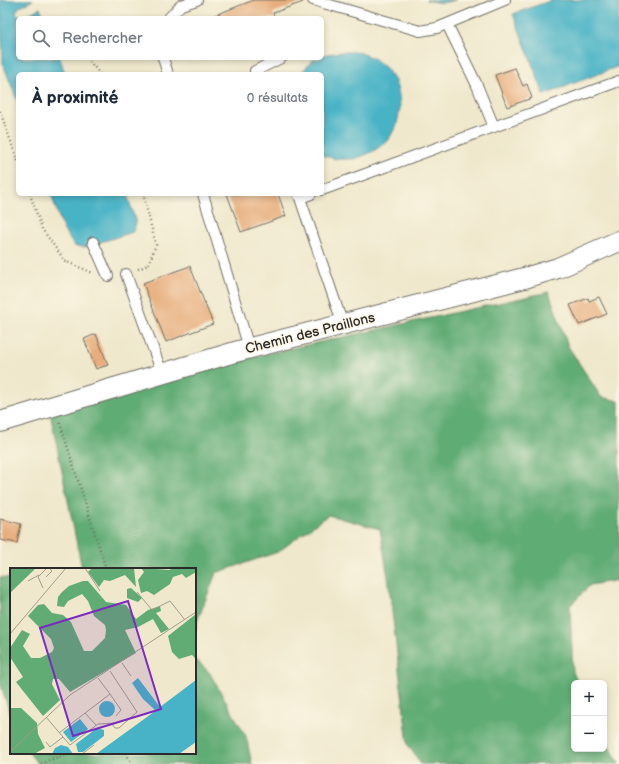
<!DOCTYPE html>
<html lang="fr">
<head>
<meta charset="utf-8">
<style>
  :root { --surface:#fff; --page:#f2f2f3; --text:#1f2937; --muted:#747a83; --line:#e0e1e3 }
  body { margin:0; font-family:"Balsamiq Sans",sans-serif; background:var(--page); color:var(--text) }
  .controls { position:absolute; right:12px; bottom:12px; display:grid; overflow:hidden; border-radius:6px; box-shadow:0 2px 6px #0003 }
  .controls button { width:36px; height:36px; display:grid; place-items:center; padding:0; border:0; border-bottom:1px solid var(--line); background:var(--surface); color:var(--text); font:20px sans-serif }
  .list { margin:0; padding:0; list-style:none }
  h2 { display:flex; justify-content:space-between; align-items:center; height:52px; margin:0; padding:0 16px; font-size:17px }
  h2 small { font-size:13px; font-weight:400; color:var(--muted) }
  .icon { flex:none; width:22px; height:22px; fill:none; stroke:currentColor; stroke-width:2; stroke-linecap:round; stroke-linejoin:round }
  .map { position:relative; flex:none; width:619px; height:764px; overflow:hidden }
  .search { position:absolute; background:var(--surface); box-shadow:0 2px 6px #0003; left:16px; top:16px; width:308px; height:44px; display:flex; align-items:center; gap:10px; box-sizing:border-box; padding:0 14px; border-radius:6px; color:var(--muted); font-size:15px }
  .panel { position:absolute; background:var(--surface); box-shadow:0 2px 6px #0003; left:16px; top:72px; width:308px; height:124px; border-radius:6px }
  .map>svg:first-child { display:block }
</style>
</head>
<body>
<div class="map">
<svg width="619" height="764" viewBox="0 0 619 764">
  <rect width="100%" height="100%" fill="#fcf5e5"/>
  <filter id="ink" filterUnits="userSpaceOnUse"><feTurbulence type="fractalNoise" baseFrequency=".025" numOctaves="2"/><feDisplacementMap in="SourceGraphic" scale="8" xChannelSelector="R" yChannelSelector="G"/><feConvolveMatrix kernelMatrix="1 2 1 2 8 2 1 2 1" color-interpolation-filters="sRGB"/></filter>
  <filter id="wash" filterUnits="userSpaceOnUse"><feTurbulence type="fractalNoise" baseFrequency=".012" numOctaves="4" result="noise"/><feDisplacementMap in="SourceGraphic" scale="16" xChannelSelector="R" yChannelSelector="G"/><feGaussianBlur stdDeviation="0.9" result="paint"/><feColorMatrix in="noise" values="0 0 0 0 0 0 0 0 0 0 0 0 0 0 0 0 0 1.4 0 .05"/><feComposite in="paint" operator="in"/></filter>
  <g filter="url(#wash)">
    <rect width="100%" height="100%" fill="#efe8cc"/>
    <path fill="#61ac74" stroke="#466c50" d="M549,292L568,346L601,397L619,401V580L590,585L570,606L573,672L578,683H574V749H604V735L619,764H421L408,745L388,578L380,529L328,515L278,552L216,573L197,622L195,632V569H82L50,413L206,367Z
      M0,577L11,578V716L0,683Z
      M195,659L209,672L246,736L252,764H38L29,753H195Z"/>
    <path fill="#48b3c6" stroke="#3a6f78" d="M0,0H33L18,8L16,12L21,18L40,8L45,18H18V58H60L64,71L73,74H18V103L3,64Z
      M426,0H456L441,3Z
      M552,0H619V66L544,95L513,14Z
      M343,52H359L375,59L386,68L395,81L399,95L400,108L397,124L388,141L372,152L355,159H336L322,155V74H300L313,60L322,58V56L327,54Z
      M51,194H127L136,223L133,232L85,247L74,246L63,229Z"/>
    <g id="blocks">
      <path fill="#e7ad7d" d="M254,0H302L303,2L273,13L275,18H210V17Z
        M515,68L523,86L527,84L532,98L507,107L495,75Z
        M227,194H278L286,216L241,232Z
        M190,266L213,324L166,342L143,283Z
        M599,297L607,314L579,325L570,305L588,298L589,301Z
        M96,334L108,365L96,369L84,339Z
        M0,519L21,524L17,543L0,540Z"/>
    </g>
  </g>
  <g filter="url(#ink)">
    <use href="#blocks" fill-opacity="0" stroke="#706d63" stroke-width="1"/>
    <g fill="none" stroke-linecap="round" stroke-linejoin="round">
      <defs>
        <path id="service" d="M313,0L420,31L437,28L505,0
          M169,18L181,5L197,0
          M447,24L476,83L494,127
          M163,58L168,74
          M256,74L255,71L281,58
          M322,190L619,81
          M203,194L249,348
          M298,194L300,198L311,194
          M300,198L343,325
          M93,242L108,276
          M126,274L162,373"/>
        <path id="minor" d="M0,422L235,352L528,277L558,268L619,241"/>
      </defs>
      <use href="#service" stroke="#706d63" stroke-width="12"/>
      <use href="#minor" stroke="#706d63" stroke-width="22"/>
      <path stroke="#706d63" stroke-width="2.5" stroke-dasharray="1 3" stroke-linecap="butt" d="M87,58L100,74
        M0,111L18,161
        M30,194L42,229L65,261L93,273
        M138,269L148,265L156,245L143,194
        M60,423L106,569
        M126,753L132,764
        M41,764L49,760L72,753"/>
      <use href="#service" stroke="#fff" stroke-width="10"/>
      <use href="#minor" stroke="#fff" stroke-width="20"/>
    </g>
  </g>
  <g text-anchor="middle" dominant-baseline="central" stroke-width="3" stroke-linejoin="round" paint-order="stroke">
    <g font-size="14" fill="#2b2b2b" stroke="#fcf5e5">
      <text transform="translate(310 333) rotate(-14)">Chemin des Praillons</text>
    </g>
  </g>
  <g transform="translate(10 568)">
    <rect width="186" height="186" fill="#efe8cc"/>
    <path d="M0,0H26L0,25ZM82,0H124L126,19L115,7L100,13L94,12L89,19L78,4ZM131,0L160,2L161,0H186V4L176,10L172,6L163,9L160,16L144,27L137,23L131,25L128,12L134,4ZM73,13H78L96,34L116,37L126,51L138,42L150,38L151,43L146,45L159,61L151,65L143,51L128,59L115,62L126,85L60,124L49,111H43L42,116L50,132L33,148L6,114L13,109L0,89V80L12,62L20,66L13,78L21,90H30L42,84L44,80L41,71L18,48L28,37L34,36L42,45L53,47L61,54L74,83H82L95,70L96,62L95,57L84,48L78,33L72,26L58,33L54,39L47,38L48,29L52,24L59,18ZM121,20L132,30L128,34L117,30V21ZM186,46V91L182,87L169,91L162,84L158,68ZM0,140H11L27,155L28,166L35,180L24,186H0Z" fill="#61ac74"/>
    <path d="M128,110L150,139L186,112V174L169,186H86L148,141L145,142L133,131L122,115ZM89 141a8 8 0 1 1 16 0a8 8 0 1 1-16 0ZM70,151L78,161L61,174L53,164ZM87,160L94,162V168L73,184H68L66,176ZM51,177L58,179L63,186H42L45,180Z" fill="#48b3c6"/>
    <path fill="none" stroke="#a19c8c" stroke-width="1" d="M75,0L90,23M36,9L42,3L39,0M18,13L29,7M33,20L28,9L37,0M127,24L142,42L160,33L175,52M0,66L56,0M112,95L121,108M100,103L127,144L109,160H105L101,155M88,110L100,126M75,145L86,157M36,149L53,169L40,179L36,174M49,165L100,126L111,142L106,148M53,169L60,177L88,156L106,155M0,184L60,127L186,44M72,186L84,177"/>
    <path fill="#7b2cbf" fill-opacity="0.15" stroke="#7b2cbf" stroke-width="2" d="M118,33L151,141L63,168L30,60Z"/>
    <rect width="186" height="186" fill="none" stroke="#2b2b2b" stroke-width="2"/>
  </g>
</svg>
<div class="controls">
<button>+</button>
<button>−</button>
</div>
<div class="search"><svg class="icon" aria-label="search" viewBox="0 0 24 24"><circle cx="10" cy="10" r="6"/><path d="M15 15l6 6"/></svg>Rechercher</div>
<section class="panel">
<h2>À proximité<small>0 résultats</small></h2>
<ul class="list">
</ul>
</section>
</div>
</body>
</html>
